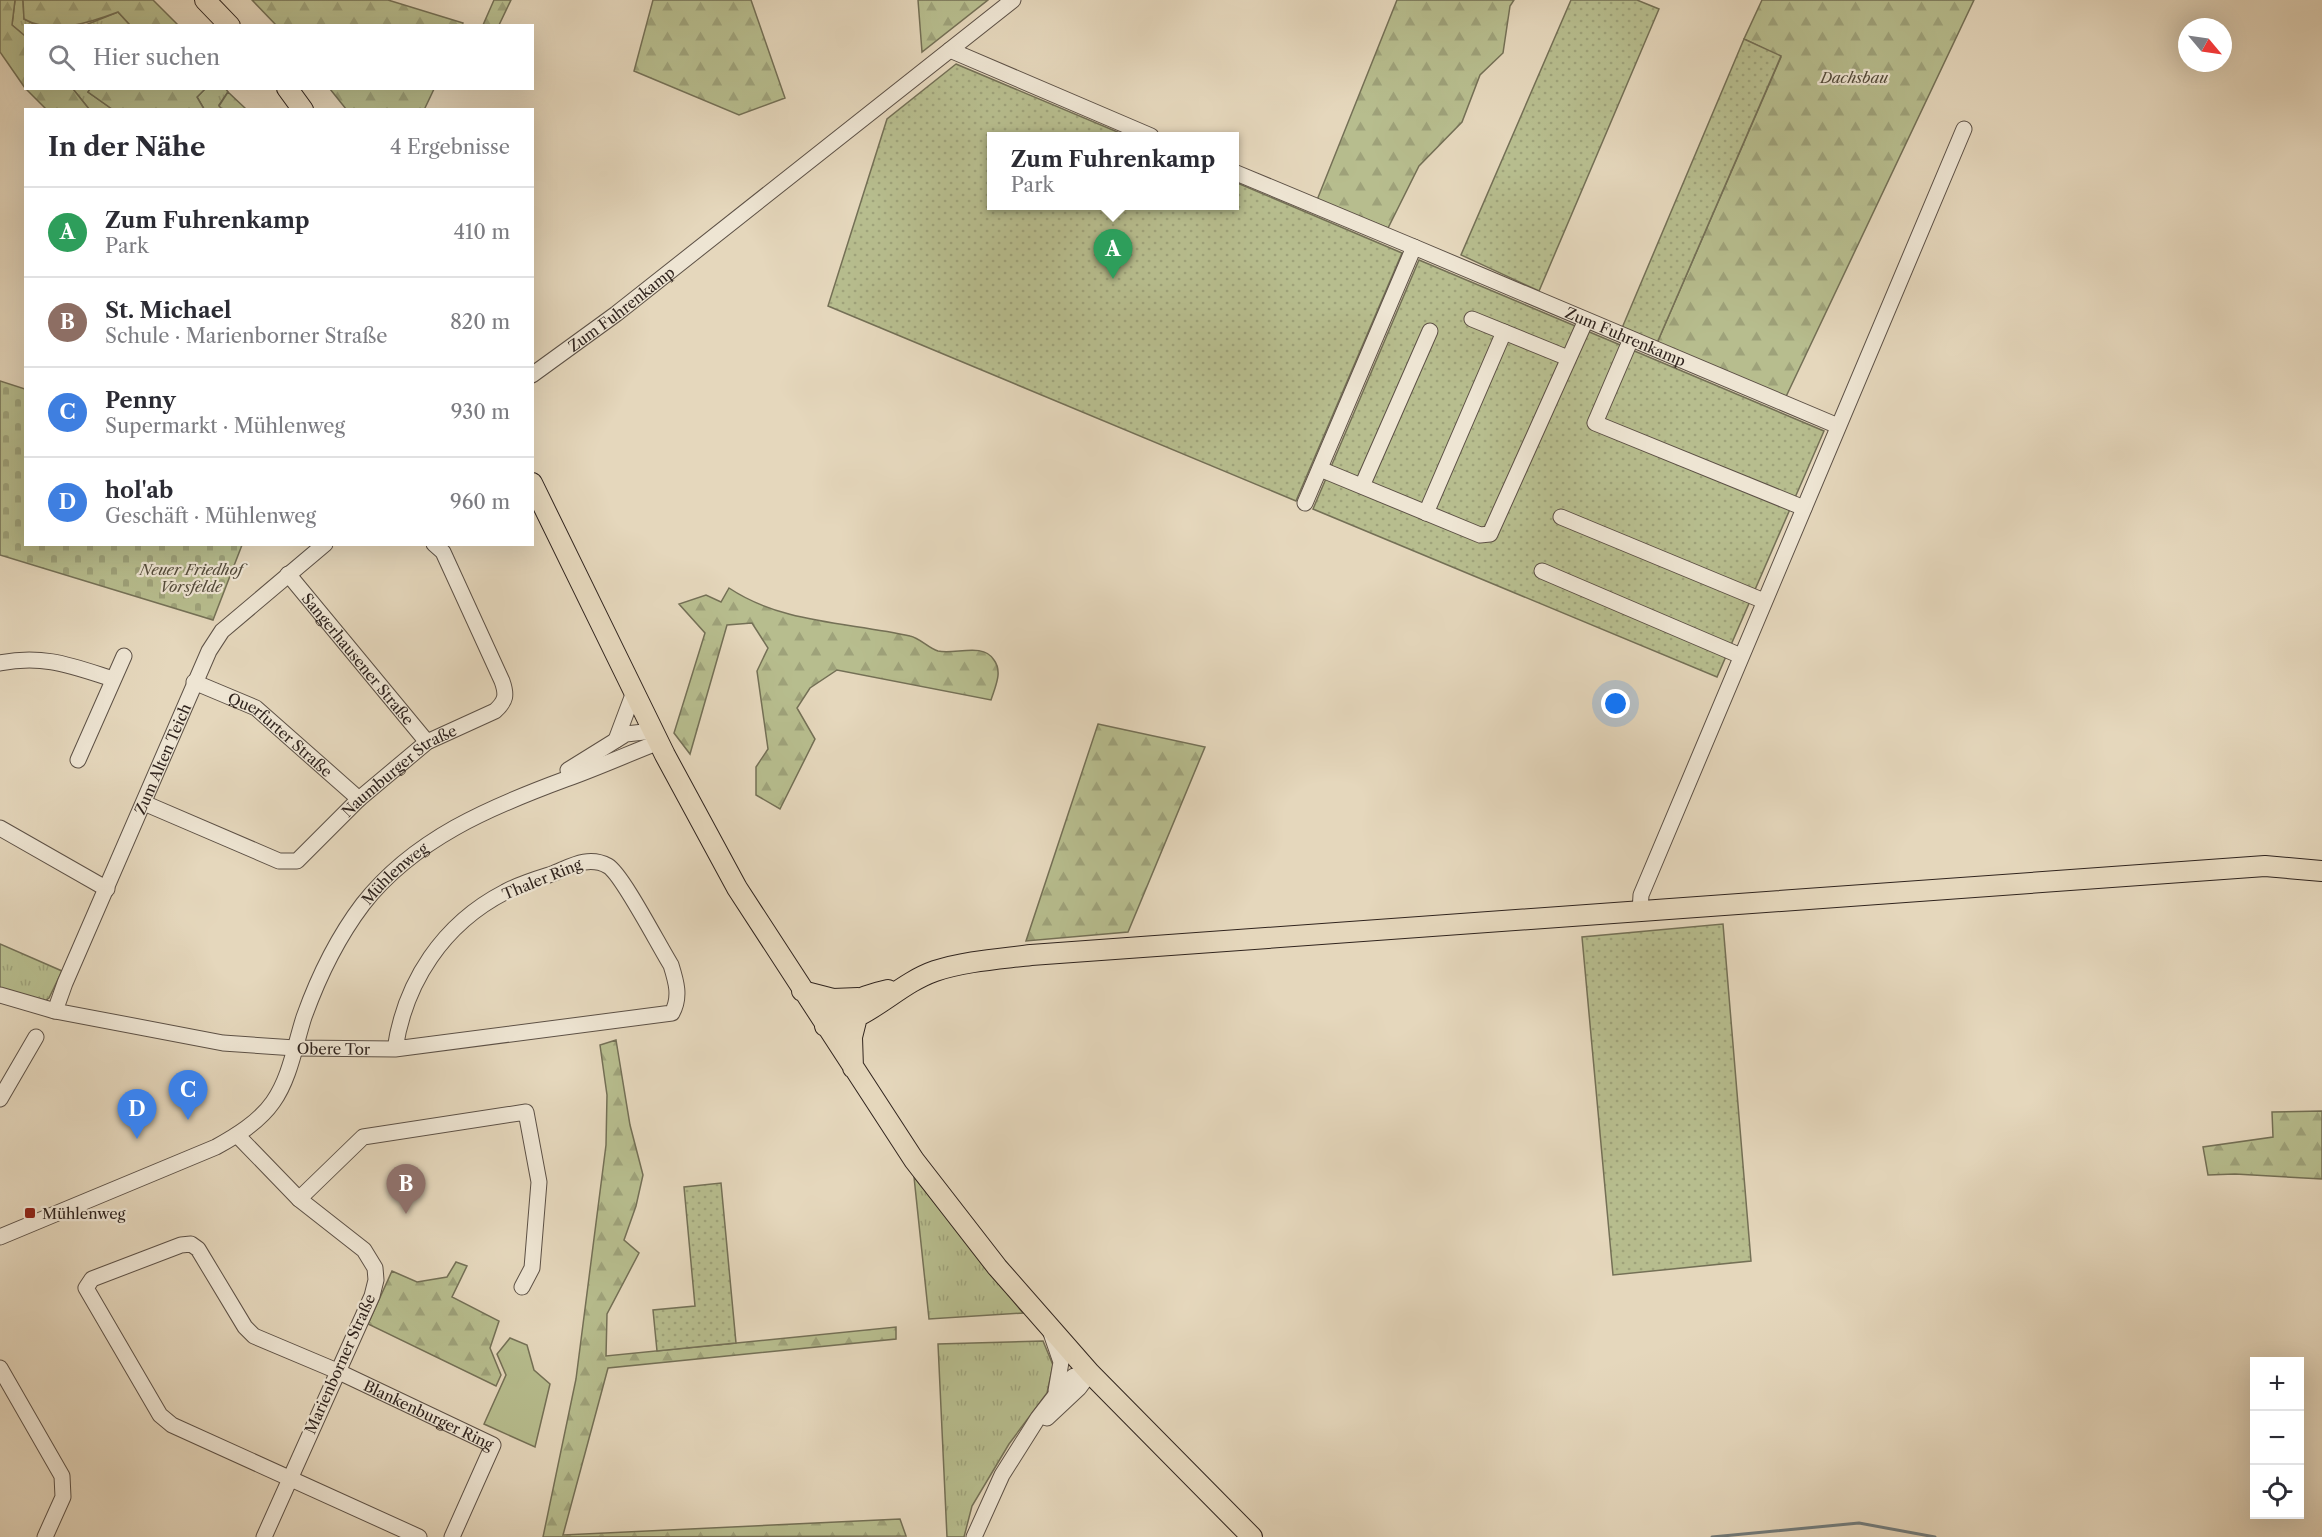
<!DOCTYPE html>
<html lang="de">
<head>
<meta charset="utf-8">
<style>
  :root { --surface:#fff; --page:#f7f7f7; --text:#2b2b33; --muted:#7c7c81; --line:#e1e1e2; --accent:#8f2418 }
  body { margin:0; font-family:"Libre Caslon Text",serif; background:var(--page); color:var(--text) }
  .controls { position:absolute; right:18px; bottom:18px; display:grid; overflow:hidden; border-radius:0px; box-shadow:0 6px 24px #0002 }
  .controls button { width:54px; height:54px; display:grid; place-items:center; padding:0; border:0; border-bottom:2px solid var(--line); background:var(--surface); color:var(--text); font:30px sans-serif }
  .compass { position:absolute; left:2178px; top:18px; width:54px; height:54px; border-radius:50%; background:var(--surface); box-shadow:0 6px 24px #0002; rotate:119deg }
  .you { position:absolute; left:1616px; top:704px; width:21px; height:21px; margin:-15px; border:4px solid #fff; border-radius:50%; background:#1a73e8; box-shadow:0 0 0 9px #1a73e833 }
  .badge { display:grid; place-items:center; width:39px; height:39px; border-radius:50%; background:var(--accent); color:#fff; font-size:20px; font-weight:700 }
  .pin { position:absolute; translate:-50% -50px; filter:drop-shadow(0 2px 3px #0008) }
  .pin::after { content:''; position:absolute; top:32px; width:21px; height:18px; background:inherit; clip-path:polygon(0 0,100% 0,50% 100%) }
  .popup { position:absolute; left:987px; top:132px; width:252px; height:78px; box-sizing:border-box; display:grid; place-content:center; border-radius:0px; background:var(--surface); filter:drop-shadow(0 2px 4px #0005); font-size:20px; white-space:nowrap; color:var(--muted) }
  .popup b { font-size:22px; color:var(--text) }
  .popup::after { content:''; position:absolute; left:50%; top:100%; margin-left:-12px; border:12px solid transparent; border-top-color:var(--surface) }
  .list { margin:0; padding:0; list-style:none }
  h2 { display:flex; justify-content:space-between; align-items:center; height:78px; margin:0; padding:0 24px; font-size:26px }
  h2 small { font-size:20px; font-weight:400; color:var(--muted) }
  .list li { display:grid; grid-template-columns:39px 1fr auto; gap:18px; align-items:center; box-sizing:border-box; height:90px; padding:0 24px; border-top:2px solid var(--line) }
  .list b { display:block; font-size:22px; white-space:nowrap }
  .list p { margin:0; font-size:20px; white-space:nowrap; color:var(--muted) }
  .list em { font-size:20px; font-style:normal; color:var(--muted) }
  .icon { flex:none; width:33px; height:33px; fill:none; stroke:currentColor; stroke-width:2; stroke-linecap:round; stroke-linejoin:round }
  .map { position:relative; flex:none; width:2322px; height:1537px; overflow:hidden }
  .search { position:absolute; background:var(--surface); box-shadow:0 6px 24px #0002; left:24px; top:24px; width:510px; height:66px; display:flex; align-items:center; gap:15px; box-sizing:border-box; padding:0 21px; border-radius:0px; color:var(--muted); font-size:22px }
  .panel { position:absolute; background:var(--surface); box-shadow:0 6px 24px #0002; left:24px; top:108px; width:510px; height:438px; border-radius:0px }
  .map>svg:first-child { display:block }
</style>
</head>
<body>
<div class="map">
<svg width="2322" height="1537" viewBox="0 0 2322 1537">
  <defs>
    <pattern id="grass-tufts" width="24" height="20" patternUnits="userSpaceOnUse" patternTransform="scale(1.5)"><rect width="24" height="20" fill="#b7bd8e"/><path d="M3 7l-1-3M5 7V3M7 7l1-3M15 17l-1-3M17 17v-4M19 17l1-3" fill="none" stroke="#9ea27a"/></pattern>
    <pattern id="forest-firs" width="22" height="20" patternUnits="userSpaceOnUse" patternTransform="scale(1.5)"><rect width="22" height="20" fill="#b7bd8e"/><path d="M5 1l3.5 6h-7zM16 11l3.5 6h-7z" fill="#9ea27a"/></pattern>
    <pattern id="cemetery-stones" width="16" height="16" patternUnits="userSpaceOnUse" patternTransform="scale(1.5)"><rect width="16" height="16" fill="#b7bd8e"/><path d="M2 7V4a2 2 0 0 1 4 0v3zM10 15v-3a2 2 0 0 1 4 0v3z" fill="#9ea27a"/></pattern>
    <pattern id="garden-dots" width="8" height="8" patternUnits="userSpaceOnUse" patternTransform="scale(1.5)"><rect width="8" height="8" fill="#b7bd8e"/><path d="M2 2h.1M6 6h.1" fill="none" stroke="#9ea27a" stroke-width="1.8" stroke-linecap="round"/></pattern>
  </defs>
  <rect width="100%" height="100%" fill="#e5d7bc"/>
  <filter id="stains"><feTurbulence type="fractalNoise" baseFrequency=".00333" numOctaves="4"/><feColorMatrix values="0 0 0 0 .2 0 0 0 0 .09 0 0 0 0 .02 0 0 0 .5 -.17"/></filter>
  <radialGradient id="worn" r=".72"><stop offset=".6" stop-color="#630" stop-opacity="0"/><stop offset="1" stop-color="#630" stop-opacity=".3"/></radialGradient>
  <path fill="url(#grass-tufts)" stroke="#747056" stroke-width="1.5" d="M15,0H23L24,19L36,25L26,26L25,36L12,25Z
    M118,12L130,25L83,26Z
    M73,89H90L88,92L112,109H89Z
    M205,89H226L228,92L219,105L222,109H204L197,97Z
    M0,944L62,971L49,998L37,1007L0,995Z
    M914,1177L1023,1313L929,1319Z
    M1043,1341L1053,1365L1047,1393L1009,1444L972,1506L964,1537H947L938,1344Z"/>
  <path fill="url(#forest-firs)" stroke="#747056" stroke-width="1.5" d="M0,0H15L12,25L25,36V88L0,52Z
    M23,0H153L178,25H130L118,12C89,23 53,35 24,19Z
    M252,0H388L463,23L462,26L276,25Z
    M494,0H511L499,25H483Z
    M653,0H751L785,98L739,115L634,71Z
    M918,0H988L922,52Z
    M1397,0H1514L1510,6L1503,53L1480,75L1462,122L1419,166L1388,228L1317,200Z
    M1762,0H1974L1782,405L1657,343L1781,57L1744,39Z
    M26,89H73L89,109H46Z
    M90,89H205L197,97L204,109H112L88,92Z
    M330,89H434L424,110L346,109Z
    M228,92L246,109H222L219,106Z
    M729,588C783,624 848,622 910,636C920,638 928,648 938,651C955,655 983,642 994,660C1003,672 995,687 991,700L837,670L810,688L797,708L815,739L780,809L756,795V767L768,749L757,671L768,648L752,623L727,625L690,754L674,733L705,633L679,604L706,595L721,602Z
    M1098,724L1205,747L1128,932L1026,941Z
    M616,1040L630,1125L643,1175L636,1206L624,1240L639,1253L607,1314L606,1356L896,1327V1339L608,1368L563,1535L900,1519L906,1536L543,1537L576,1379L606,1145L607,1095L600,1045Z
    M2322,1111V1179L2235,1174L2208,1175L2203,1147L2273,1137L2272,1112Z
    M456,1262L467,1266L452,1297L499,1321L490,1348L501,1375L496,1386L368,1324L392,1271L417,1282L447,1277Z"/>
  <path fill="url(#cemetery-stones)" stroke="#747056" stroke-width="1.5" d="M0,381L25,389L26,544L242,545L213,620L0,555Z"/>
  <path fill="#b7bd8e" stroke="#747056" stroke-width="1.5" d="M510,1338L527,1345L534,1370L550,1384L535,1447L484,1424L506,1375L497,1354Z"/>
  <path fill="url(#garden-dots)" stroke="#747056" stroke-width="1.5" d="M1571,0H1637L1659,9L1539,291L1461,255Z
    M1744,39L1781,56L1657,343L1622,328Z
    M956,64L1127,136H992V206H1234L1235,182L1402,253L1296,501L828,306L887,119Z
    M1419,260L1824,431L1717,677L1313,509Z
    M1723,924L1751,1261L1613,1275L1582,937Z
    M721,1183L736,1343L657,1351L653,1310L695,1306L684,1187Z"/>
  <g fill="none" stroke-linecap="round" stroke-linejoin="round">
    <path stroke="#717c7d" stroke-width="3" d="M1712,1537L1859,1523L1935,1537"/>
    <defs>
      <g id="minor">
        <path d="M950,50L1151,136"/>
        <path d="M1234,172L1414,247"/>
        <path d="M1472,319L1568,358"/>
        <path d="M1631,339L1595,423L1804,508"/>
        <path id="s1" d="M532,375L616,314L1013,0"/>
        <path d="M1320,469L1480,535L1490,534L1586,320"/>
        <path d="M1362,486L1430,331"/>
        <path id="s2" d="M1305,503L1414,247L1838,426"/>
        <path d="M1426,513L1504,332"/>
        <path d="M1561,517L1764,601"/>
        <path d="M1542,571L1741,656"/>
        <path id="s3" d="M288,574L427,742"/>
        <path d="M0,663C43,654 72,666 113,679"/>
        <path id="s4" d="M194,682L256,708L359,799"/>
        <path d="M616,740L634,692"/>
        <path d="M78,760L124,656"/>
        <path d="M568,770L626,734L653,731"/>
        <path id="s5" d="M144,803L279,861H297L359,799L427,742L495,711C506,701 507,695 502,681L443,552L434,544"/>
        <path d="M0,828L107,889"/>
        <path d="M1640,912L1641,895L1964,129"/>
        <path id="s6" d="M0,995L55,1011L223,1043L295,1048L395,1049L672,1013C681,997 676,981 671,965C659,946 622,874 608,866C588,855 570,867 552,874C536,879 519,884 505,892C443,924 405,982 395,1049"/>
        <path id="s7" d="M55,1011L65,983L209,651L222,631L325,544"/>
        <path d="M0,1099L36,1037"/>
        <path d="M237,1135L299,1199L364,1250L375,1268L376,1280L372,1296L264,1537"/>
        <path d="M299,1199L363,1137L526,1112L539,1182L532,1268L522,1287"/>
        <path id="s8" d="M0,1237L216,1147C236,1136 259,1122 273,1102C290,1078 295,1045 304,1017C318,978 338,937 363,904C414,839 490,807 566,779C597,768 628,754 659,742"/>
        <path d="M1051,1333L1061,1362L1056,1391"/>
        <path d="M0,1368L62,1476L63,1497L45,1537"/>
        <path d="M1047,1418L1079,1388L1090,1373"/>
        <path id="s9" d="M419,1537L172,1425L160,1415L86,1288L92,1279L181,1245L191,1244L198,1249L245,1327L254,1336L337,1371L493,1445L452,1537"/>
        <path d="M974,1537L1002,1475L1038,1418L1065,1383L1074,1376L1090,1373"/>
      </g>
      <path id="major" d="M205,0L230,26
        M287,88L303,110
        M532,483L665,755L737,888L914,1160L997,1267L1090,1373L1252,1537
        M802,991L833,999L858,998
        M825,1026C868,1022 895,985 935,971C965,961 999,959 1031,955L2265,866L2322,871
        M825,1026C838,1005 865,995 888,990
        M853,1068L852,1037L857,1017"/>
    </defs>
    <use href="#minor" stroke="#5d5146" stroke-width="17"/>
    <use href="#major" stroke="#30241e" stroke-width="22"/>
    <use href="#minor" stroke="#eee5d3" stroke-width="15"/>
    <use href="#major" stroke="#e5d7bc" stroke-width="20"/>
  </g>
  <rect fill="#8f2418" stroke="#eee5d3" stroke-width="2" x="24" y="1207" width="12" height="12" rx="3"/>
  <g text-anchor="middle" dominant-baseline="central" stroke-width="4.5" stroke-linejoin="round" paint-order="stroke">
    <g font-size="15" font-style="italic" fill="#524a3a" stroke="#eee5d3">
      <text x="1854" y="77">Dachsbau</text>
      <text x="191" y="569">Neuer Friedhof<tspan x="191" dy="17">Vorsfelde</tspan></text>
    </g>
    <g font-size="15" fill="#30241e" stroke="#eee5d3">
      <text stroke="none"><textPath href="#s1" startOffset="111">Zum Fuhrenkamp</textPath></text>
      <text stroke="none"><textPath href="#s2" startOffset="508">Zum Fuhrenkamp</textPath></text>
      <text stroke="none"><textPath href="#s3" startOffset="110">Sangerhausener Straße</textPath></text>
      <text stroke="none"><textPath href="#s4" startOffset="102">Querfurter Straße</textPath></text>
      <text stroke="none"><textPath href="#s7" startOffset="274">Zum Alten Teich</textPath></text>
      <text stroke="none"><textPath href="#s5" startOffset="302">Naumburger Straße</textPath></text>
      <text stroke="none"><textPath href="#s8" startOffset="570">Mühlenweg</textPath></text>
      <text transform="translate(542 879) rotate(-22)">Thaler Ring</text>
      <text stroke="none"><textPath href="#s6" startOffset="339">Obere Tor</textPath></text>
      <text transform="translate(340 1364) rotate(-66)">Marienborner Straße</text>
      <text stroke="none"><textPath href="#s9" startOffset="854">Blankenburger Ring</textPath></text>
    </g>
    <g font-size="15" fill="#30241e" stroke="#eee5d3" text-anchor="start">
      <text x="42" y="1213">Mühlenweg</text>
    </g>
  </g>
  <rect width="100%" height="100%" filter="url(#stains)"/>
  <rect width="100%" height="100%" fill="url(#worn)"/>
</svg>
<div class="controls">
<button>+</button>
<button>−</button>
<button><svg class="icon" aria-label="locate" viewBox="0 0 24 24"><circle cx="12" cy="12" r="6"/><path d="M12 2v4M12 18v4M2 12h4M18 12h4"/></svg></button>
</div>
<svg class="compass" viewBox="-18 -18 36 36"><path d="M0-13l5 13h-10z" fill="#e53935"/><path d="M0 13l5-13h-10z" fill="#7c7c81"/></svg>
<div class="you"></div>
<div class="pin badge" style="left:1113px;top:279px;background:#2e9e5b">A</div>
<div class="popup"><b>Zum Fuhrenkamp</b>Park</div>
<div class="pin badge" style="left:406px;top:1214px;background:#8d6e63">B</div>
<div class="pin badge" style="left:188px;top:1120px;background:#3f7fe0">C</div>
<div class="pin badge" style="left:137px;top:1139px;background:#3f7fe0">D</div>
<div class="search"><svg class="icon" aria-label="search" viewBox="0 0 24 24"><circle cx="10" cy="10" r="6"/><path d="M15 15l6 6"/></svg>Hier suchen</div>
<section class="panel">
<h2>In der Nähe<small>4 Ergebnisse</small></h2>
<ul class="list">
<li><span class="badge" style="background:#2e9e5b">A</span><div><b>Zum Fuhrenkamp</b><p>Park</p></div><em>410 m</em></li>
<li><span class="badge" style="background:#8d6e63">B</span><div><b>St. Michael</b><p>Schule · Marienborner Straße</p></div><em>820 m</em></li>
<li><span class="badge" style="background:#3f7fe0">C</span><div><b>Penny</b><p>Supermarkt · Mühlenweg</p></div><em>930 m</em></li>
<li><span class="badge" style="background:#3f7fe0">D</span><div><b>hol'ab</b><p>Geschäft · Mühlenweg</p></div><em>960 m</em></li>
</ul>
</section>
</div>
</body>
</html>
